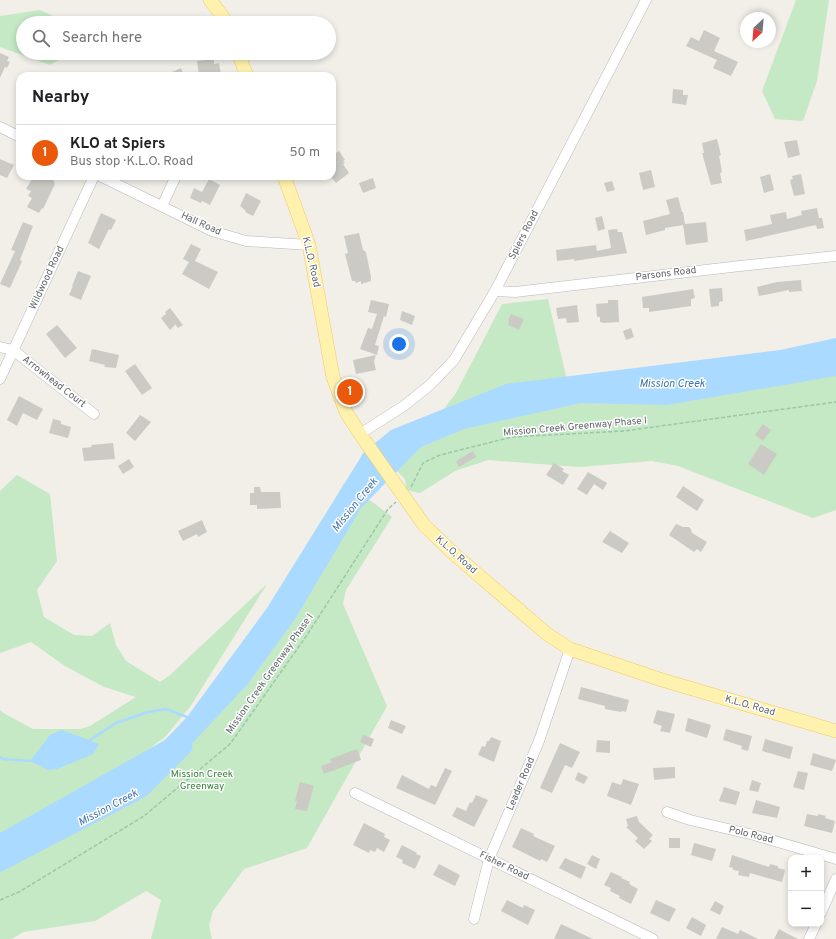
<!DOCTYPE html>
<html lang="en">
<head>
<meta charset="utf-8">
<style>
  :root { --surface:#fff; --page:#f6f6f6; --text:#202124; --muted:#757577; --line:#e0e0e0; --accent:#ea580c }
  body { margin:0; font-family:Overpass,sans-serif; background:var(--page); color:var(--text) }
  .controls { position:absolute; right:12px; bottom:12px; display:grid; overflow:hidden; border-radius:8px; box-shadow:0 2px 6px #0003 }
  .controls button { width:36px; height:36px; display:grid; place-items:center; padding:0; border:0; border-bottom:1px solid var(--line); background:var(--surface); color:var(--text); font:20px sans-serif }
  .compass { position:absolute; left:740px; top:12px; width:36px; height:36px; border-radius:50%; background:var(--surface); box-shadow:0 2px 6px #0003; rotate:206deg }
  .you { position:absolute; left:399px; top:344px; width:14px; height:14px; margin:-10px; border:3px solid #fff; border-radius:50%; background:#1a73e8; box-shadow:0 0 0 6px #1a73e833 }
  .badge { display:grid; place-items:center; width:26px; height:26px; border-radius:50%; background:var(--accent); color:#fff; font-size:13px; font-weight:700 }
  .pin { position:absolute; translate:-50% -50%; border:2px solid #fff; box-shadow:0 1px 4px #0006 }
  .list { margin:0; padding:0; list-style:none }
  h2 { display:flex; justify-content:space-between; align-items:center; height:52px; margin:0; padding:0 16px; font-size:17px }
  h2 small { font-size:13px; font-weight:400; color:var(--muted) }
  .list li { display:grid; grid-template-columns:26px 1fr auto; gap:12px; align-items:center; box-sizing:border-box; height:56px; padding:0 16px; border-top:1px solid var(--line) }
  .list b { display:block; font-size:15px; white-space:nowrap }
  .list p { margin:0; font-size:13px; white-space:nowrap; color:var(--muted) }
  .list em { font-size:13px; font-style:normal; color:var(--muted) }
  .icon { flex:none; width:22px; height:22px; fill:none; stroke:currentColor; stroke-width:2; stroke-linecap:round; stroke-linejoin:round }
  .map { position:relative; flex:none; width:836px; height:939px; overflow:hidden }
  .search { position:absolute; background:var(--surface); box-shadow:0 2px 6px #0003; left:16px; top:16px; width:320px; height:44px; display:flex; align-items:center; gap:10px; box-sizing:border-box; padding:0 14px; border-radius:22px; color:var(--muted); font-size:15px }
  .panel { position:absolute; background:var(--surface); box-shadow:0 2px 6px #0003; left:16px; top:72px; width:320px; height:108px; border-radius:12px }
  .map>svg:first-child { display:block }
</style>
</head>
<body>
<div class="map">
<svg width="836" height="939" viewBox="0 0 836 939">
  <rect width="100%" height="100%" fill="#f1efe8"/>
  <path fill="#c5e8c5" d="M796,0H829L817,81L803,121L775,119L762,91Z
    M40,10L68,23H23V53H71L50,65L0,47V16Z
    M548,299L570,393L836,348V510L813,518L678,466L652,461L579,467L488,460L455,471L420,493L406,490L405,479L383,457L444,409L456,393L502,304Z
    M17,475L50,494L57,561L37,590L44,617L74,635L92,636L110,623L116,645L126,661L160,682L169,676L267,584L190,707L165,737L132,762L0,835V710L5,714L33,729H80L90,726L136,697L104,687L65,666L31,642L0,653V491Z
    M344,483L375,504L392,517L346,590L343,604L387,706L307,848L244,869L213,911L209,926L212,939H151L161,900L146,891L95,921L23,932L12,939H0V844L99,790L196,716L304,556Z"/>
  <path fill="#aadaff" d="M836,338V376L667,405L581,403L464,429L421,447L361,508L295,619L247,685L183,753L105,807L18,851L0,862V833L165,740L187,717L267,608L364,452L391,430L506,384L780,350Z
    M62,730L99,744L93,754L57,769L48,770L30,761L50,735Z"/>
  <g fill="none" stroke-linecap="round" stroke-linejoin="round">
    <path stroke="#aadaff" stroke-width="2.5" d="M90,740L116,723L148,712L166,709L187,717
      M0,757L3,759L30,761"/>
    <path stroke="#aadaff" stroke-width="15" d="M0,864L142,790L185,747"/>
  </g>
  <path fill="#cccac5" d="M704,30L720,38L714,51L738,62L731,76L713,68L717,60L686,46L691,37L699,41Z
    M0,53L9,57L7,61L10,62L7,68L5,67L0,78Z
    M214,59V64L219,63L221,75L205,76V74L199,75L197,61Z
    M181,68L184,76H163Z
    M673,89L683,90V95H688L686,105L672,103Z
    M717,139L721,155L719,156L722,172L720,173L722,183L711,185L702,153H704L702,143Z
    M797,140L800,155L788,158L784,142Z
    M339,151L345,160L343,161L345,163L343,164L349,173L336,183L332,178V156Z
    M0,159L14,165L7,178L0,175Z
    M651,170L655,187L643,190L639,173Z
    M770,174L774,190L764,193L760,177Z
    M801,174L805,194L794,196L790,180L793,179L792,176Z
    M34,176H51L55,184L43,209L42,208L39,213L27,207L32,198L28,196L31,191L26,189Z
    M373,178L376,188L363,193L359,183Z
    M209,179L220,185L210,205L202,201L201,203L190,198L194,188L202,192Z
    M612,181L615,190L607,192L604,183Z
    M246,193L261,201L253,216L245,212L246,211L240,206Z
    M678,197L682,212H683L685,224L706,222L708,242L686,245L683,225L665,228V230L646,235L643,221L670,214L666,200Z
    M817,208L819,218H822L824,228L817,229L816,225L746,241L744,230L772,224L770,215L786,212L787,219L802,215L801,211Z
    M101,213L116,220L111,230L109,229L99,249L88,243Z
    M602,216L605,229L598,231L595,218Z
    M23,222L33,226L20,260L22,261L10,288L0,284L15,251L11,250Z
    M617,229L618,232H622L627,253L574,261V259L557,261L556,250L596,245L597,251L611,248L608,230Z
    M359,233L363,250L366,252L371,277V281L361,284V281L356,283L355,281H352L345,254L348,253L344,236Z
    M191,244L201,249L195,261L218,272L209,289L182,274L189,262L183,259Z
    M78,271L91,276L81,300L69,295L73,286H72Z
    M801,280L802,291L789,292V290L759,296L757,287L777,282Z
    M722,288L723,301L719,302V306L711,307L709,289Z
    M693,289L695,298L691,299V306L649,312V308H643L642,297Z
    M371,300L389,304L386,317L384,316L375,345L379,346L377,355L360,349L368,328L372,329L377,314L368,312Z
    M608,300H618L619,322L604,323L600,322V317H597L596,304L608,303Z
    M577,305L579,322L567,323L566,318L558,319L556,308Z
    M170,308L183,325L178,328L174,323L175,325L170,330L161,318L166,314L165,312Z
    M402,311L415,316L412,325L400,320Z
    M511,314L524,319L519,330L508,325L509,321L508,320Z
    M57,325L77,348L65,358L46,334Z
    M631,328L634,337L626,340L623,331Z
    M92,349L119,355L116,368L104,367L105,365L89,361Z
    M376,355L374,361L376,370L356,374L353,360Z
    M135,364L152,388L142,395L125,371Z
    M19,396L43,409L37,420L23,413L17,426L7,420Z
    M140,415L151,422L135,441L126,433Z
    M53,419L61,421V424L71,427L68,438L49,433Z
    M763,424L771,430L763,441L755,435Z
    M113,443L115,459L84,461L82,448L92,447L91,445Z
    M761,444L777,454L764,475L748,464Z
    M473,451L476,457L459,467L456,461Z
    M129,459L134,467L123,474L118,466Z
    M554,463L564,469L562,471L569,475L563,485L546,475Z
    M588,472L607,483L603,490L594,484L587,495L577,489Z
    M683,486L704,500L697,511L676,497Z
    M254,487H260L261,492H280L281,508L257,509V505H250V493H254Z
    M202,520L207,532L198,537L197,534L183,541L178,531Z
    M676,524L683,527H689L691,529L692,533L707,542L701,552L697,549L694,552L669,535Z
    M610,531L629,543L622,553L602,542Z
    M581,687L629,700L626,712L622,711L621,712L605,709V706L578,699Z
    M657,710L675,714L670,733L660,731L662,726L653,723Z
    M688,718L711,725L707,738L685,731Z
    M391,720L406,726L402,734L388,728Z
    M726,729L752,736L748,751L741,749L742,746L723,740Z
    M363,735L374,739L371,747L360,742Z
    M491,737L501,741L494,762L478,755L482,746L485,747L487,741H489Z
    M765,739L793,747L790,759L762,751Z
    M597,740L610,741V753L596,752Z
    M560,743L580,752L572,768L565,765L552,793L540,788Z
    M357,749L361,760L324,774L321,766L332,762L330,759Z
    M813,753L836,760L832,771L810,765Z
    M675,767V778L654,780L653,768Z
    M445,768L452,771L435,805L396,788L402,775L429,789L431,785L436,787Z
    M798,771L808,773L804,790L793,787Z
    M578,772L588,777L584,784L575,780Z
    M623,779L639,784L631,805L607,796L612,782L621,785Z
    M752,780L761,783L758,792L749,790Z
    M300,782L314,786L307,811L295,809L297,801H295Z
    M724,787L740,792L736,805L719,801Z
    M476,795L488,800L474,827L452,816L457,807L466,811L470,802L472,803Z
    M756,800L780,807L777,818L752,813Z
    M807,814L818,816V814L826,816L825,818L835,821L832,833L804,826Z
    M637,816L639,822L653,835L649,839L652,841L644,849L635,841L638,838L626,827L628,826L626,819Z
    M364,823L385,834L384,837L390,840L384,852L377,848L375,852L370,850L369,853L353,845Z
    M521,828L534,834L533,836L555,846L547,862L541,859L540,861L512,847Z
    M669,838H680V848H669Z
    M694,843L716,849L712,861L691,855Z
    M402,845L417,853L416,854L421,856L415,869L402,863L403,860L396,857Z
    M592,855L600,859L596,869L587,864Z
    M732,855L769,867L770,864L778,866V868L785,870L782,882L750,873L749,877L738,875L739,871L733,870V868L729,867Z
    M565,858L586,867L581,879L559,868Z
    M439,864L460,875L455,886L433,875Z
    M611,872L622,877L621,878L630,882L629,884L638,889L631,904L619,898L620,896L610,891L611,888L604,885Z
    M507,900L523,908L524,905L535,910L528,925L501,911Z
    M656,900L676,909L669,922L650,913Z
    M715,901L724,906L720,915L710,910Z
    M692,917L706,925L701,936L686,928Z
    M561,924L593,939H554Z
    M722,927L738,934L740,930L758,939H716Z
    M779,929L786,933L798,939H774Z"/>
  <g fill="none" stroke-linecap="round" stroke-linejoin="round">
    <defs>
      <path id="minor" d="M0,127L20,137
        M100,176L212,231L246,241L309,245
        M162,206L176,176
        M495,291L515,292L740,266L836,256
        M0,347L13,350L94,414
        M0,379L94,176
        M360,434L405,405L430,385L454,360L495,291L646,0
        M355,793L653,939
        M667,812L690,820L754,835L836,859
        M821,913L836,879
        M474,919L489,859L539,741L570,649
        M809,939L816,924"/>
      <path id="major" d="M210,0L223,17L226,23
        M238,53L247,76
        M284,176L309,245L333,377L346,412L360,434L424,525L454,554L547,634L570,649L662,680L836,731"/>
    </defs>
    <use href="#minor" stroke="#b5b8bc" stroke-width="11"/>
    <use href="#major" stroke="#f2c960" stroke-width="14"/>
    <path stroke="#9cc7a9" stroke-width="1.5" stroke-dasharray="4 2" stroke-linecap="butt" d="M411,487L423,463L440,455L512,437L624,431L836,402
      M0,900L19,892L144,816L230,744L305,638L388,509L396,502"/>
    <use href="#minor" stroke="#fff" stroke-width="10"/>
    <use href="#major" stroke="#fff2af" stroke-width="13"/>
  </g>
  <g text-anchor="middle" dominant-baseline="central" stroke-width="3" stroke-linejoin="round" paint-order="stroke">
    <g font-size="10" fill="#5f6368" stroke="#fff">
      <text transform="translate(201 224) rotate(24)">Hall Road</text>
      <text transform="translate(524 235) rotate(-63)">Spiers Road</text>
      <text transform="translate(311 262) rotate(77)">K.L.O. Road</text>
      <text transform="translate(666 274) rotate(-7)">Parsons Road</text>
      <text transform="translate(47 278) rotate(-65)">Wildwood Road</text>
      <text transform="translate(54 382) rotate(38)">Arrowhead Court</text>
      <text transform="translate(575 427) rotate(-5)">Mission Creek Greenway Phase I</text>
      <text transform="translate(456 555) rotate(42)">K.L.O. Road</text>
      <text transform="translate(270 674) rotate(-55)">Mission Creek Greenway Phase I</text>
      <text transform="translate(750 706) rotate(16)">K.L.O. Road</text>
      <text transform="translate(521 784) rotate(-67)">Leader Road</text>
      <text transform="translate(751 835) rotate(14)">Polo Road</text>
      <text transform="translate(504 866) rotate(26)">Fisher Road</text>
    </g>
    <g font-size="10" fill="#348238" stroke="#fff">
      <text x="202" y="774">Mission Creek<tspan x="202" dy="12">Greenway</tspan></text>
    </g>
    <g font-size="11" font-style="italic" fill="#4174aa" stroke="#fff">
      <text x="672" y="384">Mission Creek</text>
      <text transform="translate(355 505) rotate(-51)">Mission Creek</text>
      <text transform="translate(108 808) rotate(-28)">Mission Creek</text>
    </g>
  </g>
</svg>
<div class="controls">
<button>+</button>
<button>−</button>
</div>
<svg class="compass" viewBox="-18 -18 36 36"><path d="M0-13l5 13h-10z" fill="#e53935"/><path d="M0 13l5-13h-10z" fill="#757577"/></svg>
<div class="you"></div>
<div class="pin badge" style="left:350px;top:392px">1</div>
<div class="search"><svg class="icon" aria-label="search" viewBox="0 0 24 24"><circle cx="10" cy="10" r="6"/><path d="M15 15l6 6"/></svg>Search here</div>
<section class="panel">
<h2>Nearby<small></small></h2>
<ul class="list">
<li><span class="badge">1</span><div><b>KLO at Spiers</b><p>Bus stop · K.L.O. Road</p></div><em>50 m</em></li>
</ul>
</section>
</div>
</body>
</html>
